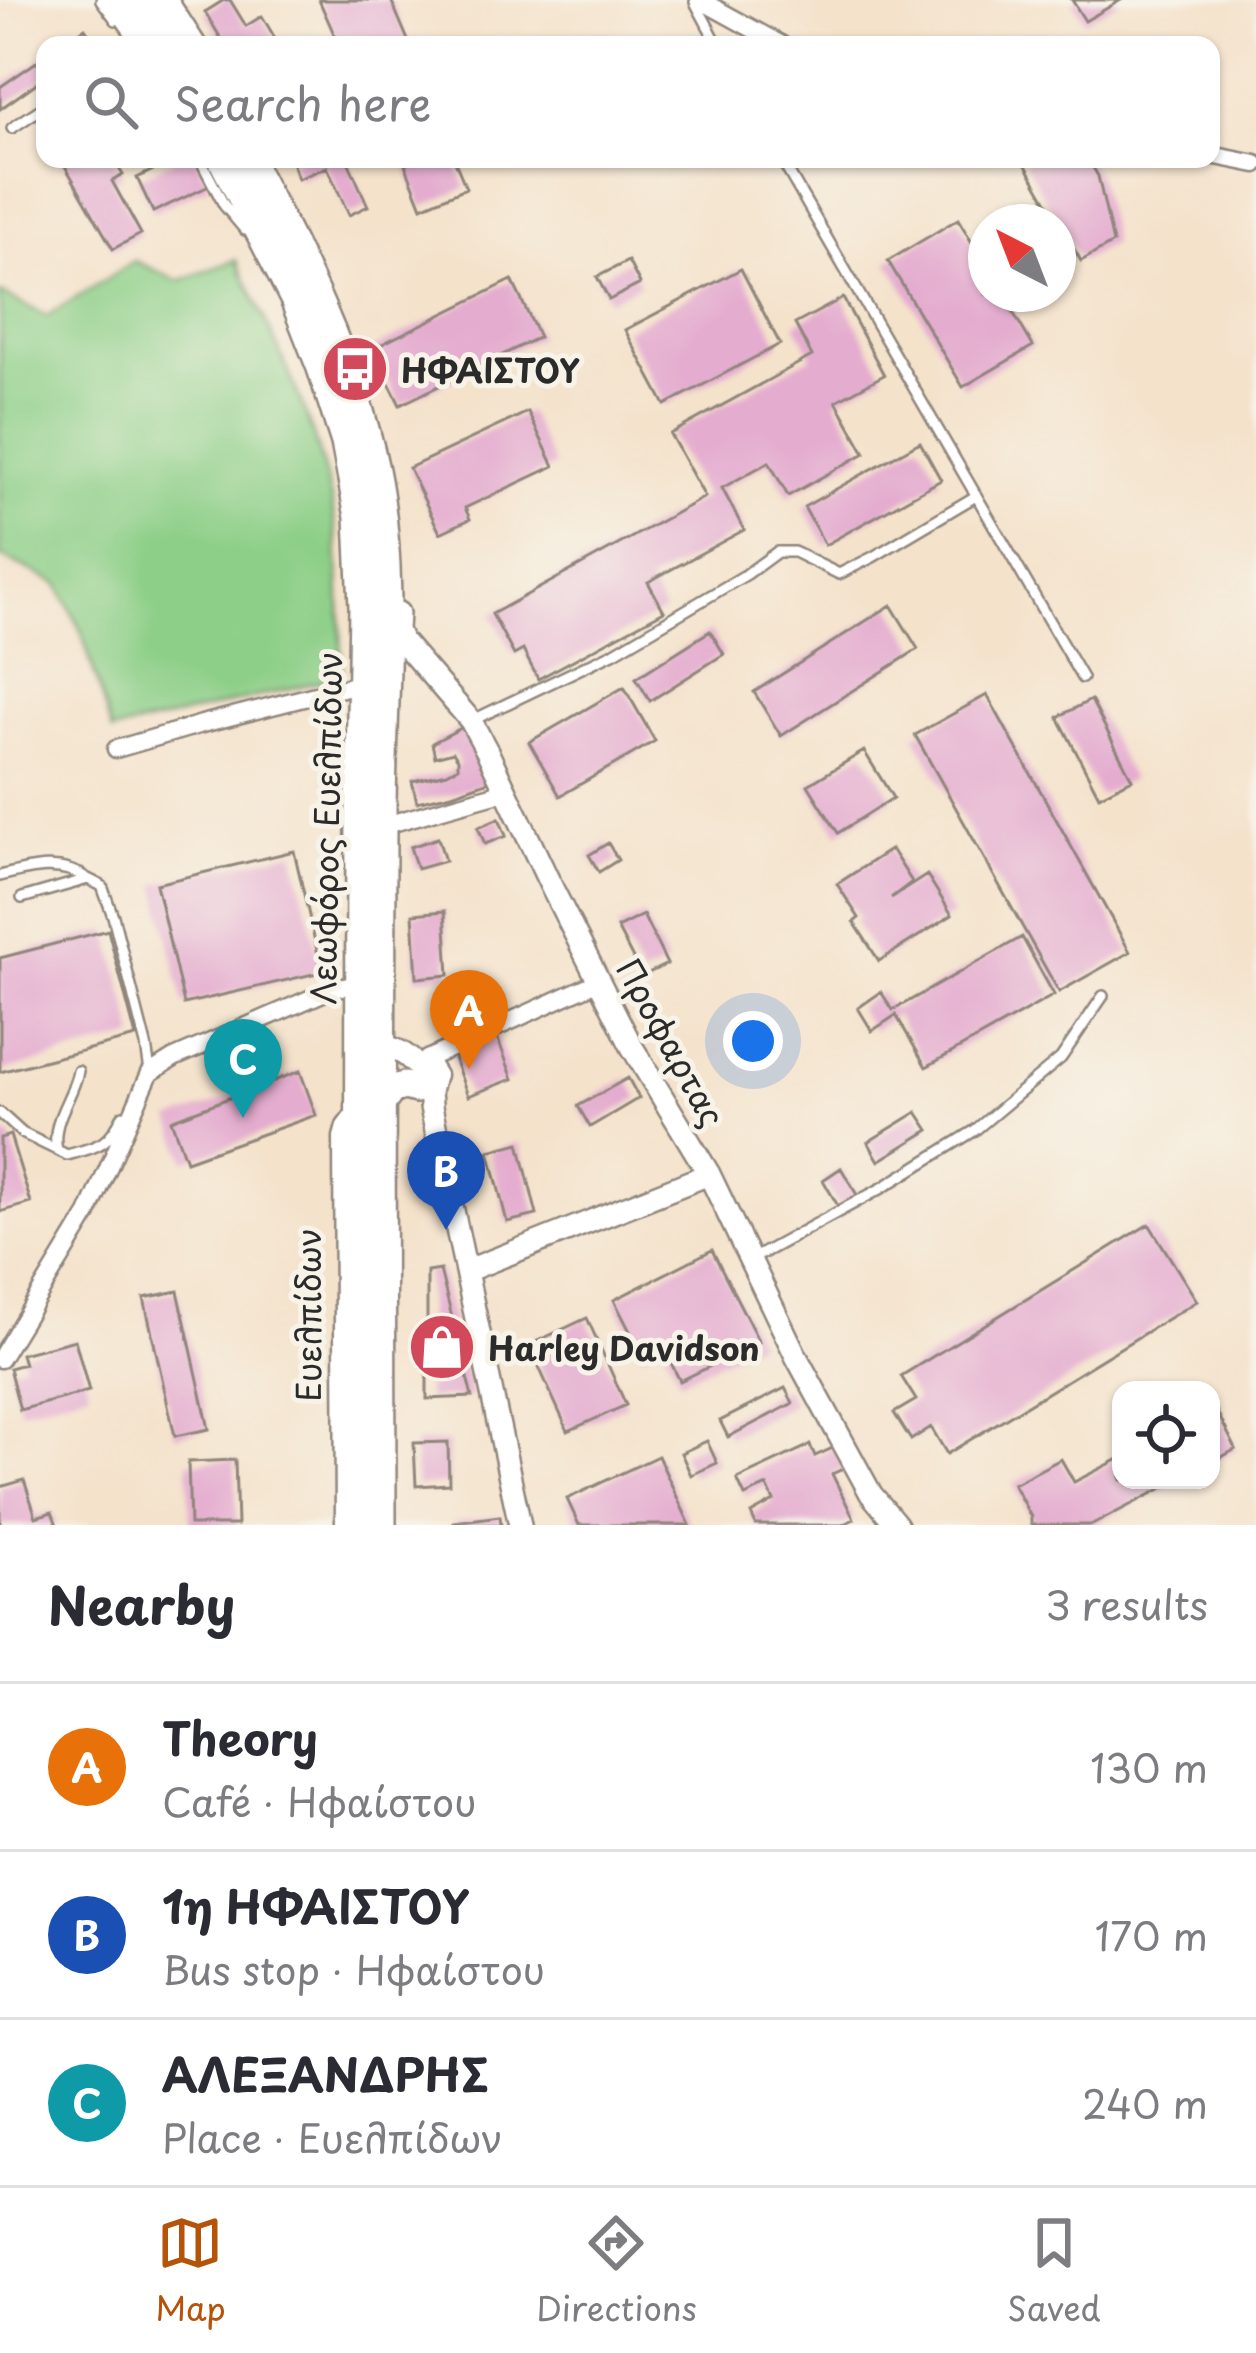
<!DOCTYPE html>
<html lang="en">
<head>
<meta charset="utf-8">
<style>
  :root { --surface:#fff; --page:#f7f7f7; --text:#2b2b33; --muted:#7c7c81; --line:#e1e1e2; --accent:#b45309 }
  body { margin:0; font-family:"Playpen Sans",sans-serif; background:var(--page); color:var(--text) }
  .controls { position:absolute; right:36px; bottom:36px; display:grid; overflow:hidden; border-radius:24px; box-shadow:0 3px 9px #0004 }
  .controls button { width:108px; height:108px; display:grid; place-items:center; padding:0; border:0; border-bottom:3px solid var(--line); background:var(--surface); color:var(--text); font:60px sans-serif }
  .compass { position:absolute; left:968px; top:204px; width:108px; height:108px; border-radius:50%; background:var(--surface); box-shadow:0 3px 9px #0004; rotate:318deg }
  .you { position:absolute; left:753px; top:1041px; width:42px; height:42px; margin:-30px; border:9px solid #fff; border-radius:50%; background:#1a73e8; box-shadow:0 0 0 18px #1a73e833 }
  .badge { display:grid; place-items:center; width:78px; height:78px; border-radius:50%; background:var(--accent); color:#fff; font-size:39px; font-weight:700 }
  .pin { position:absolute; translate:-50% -99px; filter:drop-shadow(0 3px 6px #0008) }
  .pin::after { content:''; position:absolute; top:63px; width:42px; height:36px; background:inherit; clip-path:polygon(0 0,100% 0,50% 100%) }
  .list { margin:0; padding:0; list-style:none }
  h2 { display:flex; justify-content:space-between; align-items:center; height:156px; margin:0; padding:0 48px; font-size:51px }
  h2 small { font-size:39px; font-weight:400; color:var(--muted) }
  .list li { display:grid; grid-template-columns:78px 1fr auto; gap:36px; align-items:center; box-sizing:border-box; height:168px; padding:0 48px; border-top:3px solid var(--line) }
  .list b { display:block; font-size:45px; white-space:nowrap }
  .list p { margin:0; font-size:39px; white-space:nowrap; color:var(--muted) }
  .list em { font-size:39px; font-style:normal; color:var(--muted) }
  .icon { flex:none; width:66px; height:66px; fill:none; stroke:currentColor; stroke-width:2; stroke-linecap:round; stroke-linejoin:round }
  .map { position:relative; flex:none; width:1256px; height:1525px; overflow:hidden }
  .search { position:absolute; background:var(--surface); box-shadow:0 3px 9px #0004; left:36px; right:36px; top:36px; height:132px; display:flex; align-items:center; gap:30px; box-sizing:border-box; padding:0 42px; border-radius:24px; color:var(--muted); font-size:45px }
  .sheet { height:660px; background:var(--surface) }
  nav { display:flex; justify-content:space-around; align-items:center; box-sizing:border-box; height:168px; border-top:3px solid var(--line); background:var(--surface); font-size:33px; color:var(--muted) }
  nav a { display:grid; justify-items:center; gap:6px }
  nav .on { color:var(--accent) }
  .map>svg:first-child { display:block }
</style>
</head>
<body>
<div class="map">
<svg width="1256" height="1525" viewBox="0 0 1256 1525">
  <rect width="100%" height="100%" fill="#f7f3e8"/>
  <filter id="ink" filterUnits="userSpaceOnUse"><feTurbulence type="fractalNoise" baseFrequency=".00833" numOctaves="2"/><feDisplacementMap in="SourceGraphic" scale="24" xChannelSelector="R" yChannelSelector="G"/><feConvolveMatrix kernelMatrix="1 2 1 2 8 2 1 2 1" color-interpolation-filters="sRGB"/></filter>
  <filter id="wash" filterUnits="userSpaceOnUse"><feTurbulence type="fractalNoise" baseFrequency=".004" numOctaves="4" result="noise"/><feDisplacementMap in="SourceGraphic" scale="48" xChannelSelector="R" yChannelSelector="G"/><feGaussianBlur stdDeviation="2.7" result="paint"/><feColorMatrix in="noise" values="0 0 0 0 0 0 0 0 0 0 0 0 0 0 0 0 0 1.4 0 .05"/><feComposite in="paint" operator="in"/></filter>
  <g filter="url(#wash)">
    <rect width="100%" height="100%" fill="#f4e2cb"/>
    <path fill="#8dcf88" stroke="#5c7d5a" stroke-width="3" d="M236,260C272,333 321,433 333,512C341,564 340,618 342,671L334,678L112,732L82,633L58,584L0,556V293L47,316L135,261L179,281Z"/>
    <g id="blocks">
      <path fill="#e4accf" d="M224,0H230L246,26L262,16L279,45H225L205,12Z
        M319,0H391L410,45H339Z
        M1072,0H1121L1085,21Z
        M85,28L95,42L91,45H60Z
        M45,56V77L0,109V87Z
        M61,159H113L123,175L112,181L141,234L113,249Z
        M176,159H197L209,186L153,212L137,178Z
        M300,159H347L368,206L349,215L327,167L298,179L292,162Z
        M417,159H454L466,188L422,207L405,164Z
        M1030,159H1088L1098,176L1113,243L1081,261L1024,162Z
        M958,219L986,266V294H1002L1033,346L963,387L888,261Z
        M628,261L640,284L609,300L597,277Z
        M741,269L780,344L665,405L625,330Z
        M512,280L539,337L400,405L372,349Z
        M843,298L884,375L836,401L865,453L788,496L769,462L722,488L744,530L648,582L664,611L538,679L523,650L514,655L492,614L705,497L670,434L812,356L795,324Z
        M528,412L554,466L465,508L470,519L440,533L409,468Z
        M920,442L941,480L825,545L804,507Z
        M891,605L918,649L781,736L754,692Z
        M710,631L724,654L650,701L636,678Z
        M624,687L655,741L560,796L529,742Z
        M987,695L1130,952L1059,992L915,735Z
        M1091,700L1132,779L1099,796L1058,717Z
        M467,725L498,778L452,794L417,802L412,781L447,773L458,767V759L453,752L435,757L432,743Z
        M864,751L893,798L838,833L808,785Z
        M499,818L506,836L485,844L478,827Z
        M438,838L445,861L417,869L410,847Z
        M608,843L618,860L599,872L589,855Z
        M891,849L912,882L891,898L927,875L952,915L879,961L854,922L859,918L837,884Z
        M294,851L322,972L184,1004L156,884Z
        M445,911L449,975L417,978L413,914Z
        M643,915L667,964L642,976L617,928Z
        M108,930L136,1037L0,1072V958Z
        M1022,937L1054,995L926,1067L896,1015L872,1031L858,1008L881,992L893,1010Z
        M497,1037L513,1079L468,1096L452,1053Z
        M300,1071L316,1115L186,1161L171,1120Z
        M628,1078L639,1098L590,1127L578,1106Z
        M917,1112L929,1130L879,1161L868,1142Z
        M10,1135L31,1203L0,1212V1138Z
        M519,1143L537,1215L507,1222L489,1151Z
        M841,1168L857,1195L838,1206L823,1180Z
        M1149,1224L1197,1301L947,1454L931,1427L911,1440L894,1413L916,1400L901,1376Z
        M712,1250L759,1342L680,1381L662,1345L642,1355L614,1300Z
        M440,1270L472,1397L427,1399V1272Z
        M178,1291L209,1429L175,1436L144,1298Z
        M587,1318L626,1405L568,1431L529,1345Z
        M75,1340L89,1391L20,1410L9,1368L24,1364L21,1354Z
        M785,1388L793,1403L728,1437L720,1421Z
        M1215,1408L1236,1449L1211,1463V1410Z
        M707,1441L717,1463L691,1475L681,1453Z
        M448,1442L449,1484L416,1486L414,1443Z
        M810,1445L815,1456L835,1447L845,1468L832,1474L854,1519L842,1525H756L751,1514L774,1501L767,1486L745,1496L737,1479Z
        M658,1456L690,1525H579L567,1499Z
        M1121,1458V1480H1178L1092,1525H1031V1517L1013,1484L1061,1459L1074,1482Z
        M235,1460L237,1525H190L188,1462Z
        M24,1480L36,1517L52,1512L57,1525H0V1487Z
        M500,1516L501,1525H455L454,1522Z"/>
    </g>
  </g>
  <g filter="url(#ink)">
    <use href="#blocks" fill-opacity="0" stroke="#90867b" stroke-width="3"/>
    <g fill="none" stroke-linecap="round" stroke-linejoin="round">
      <defs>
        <path id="service" d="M101,0L116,20
          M695,2L718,45
          M12,128L45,106
          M200,159L224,205L245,230
          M781,159L1082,678
          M471,721L613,653L747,574L777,552H794L839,574L873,557L976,496
          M0,876C31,868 60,860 88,879
          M22,898L88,879L102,886L113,916L146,1045L150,1071
          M0,1113L22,1133L67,1155C99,1146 108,1146 123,1115
          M57,1150C50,1121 73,1098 78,1071
          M752,1259L882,1188L974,1131L1061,1058L1103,996"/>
        <path id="minor" d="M169,0L198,45
          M700,0L782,45
          M1211,155L1256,164
          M116,749L202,724L362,683
          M382,826L506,791
          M432,1093L437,1075L427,1059L599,981
          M0,1359L88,1214L150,1073L174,1058L332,989L359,984
          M344,1525L342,1137L345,1126L358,1109"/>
        <path id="tertiary" d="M398,613L397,630L401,640L471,721L487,751L552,888L632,1047L709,1174L797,1358L871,1494L897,1525
          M371,1045C405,1043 432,1074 431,1107L520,1525
          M466,1271L709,1174"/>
        <path id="primary" d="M118,0L149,45
          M145,0L176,45
          M222,159L294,299L321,368L345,442L359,517L363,607L360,769L359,1525
          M248,159C300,257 352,360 375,470C397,576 382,706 382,815C381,1052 381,1288 382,1525
          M381,1104L392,1089L405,1086L416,1089"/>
      </defs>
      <use href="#service" stroke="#90867b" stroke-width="14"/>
      <use href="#minor" stroke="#90867b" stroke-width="21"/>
      <use href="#tertiary" stroke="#90867b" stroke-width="26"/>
      <use href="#primary" stroke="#90867b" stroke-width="32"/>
      <use href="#service" stroke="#fff" stroke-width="9"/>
      <use href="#minor" stroke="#fff" stroke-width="16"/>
      <use href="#tertiary" stroke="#fff" stroke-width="21"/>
      <use href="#primary" stroke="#fff" stroke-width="27"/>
    </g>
  </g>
  <defs>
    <symbol id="bus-disc" viewBox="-11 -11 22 22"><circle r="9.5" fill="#d1495b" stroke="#f7f3e8"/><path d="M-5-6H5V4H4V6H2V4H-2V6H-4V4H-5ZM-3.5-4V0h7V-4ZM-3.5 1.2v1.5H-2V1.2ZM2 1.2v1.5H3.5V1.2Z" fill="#fff"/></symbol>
    <symbol id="shop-disc" viewBox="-11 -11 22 22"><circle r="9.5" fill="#d1495b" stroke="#f7f3e8"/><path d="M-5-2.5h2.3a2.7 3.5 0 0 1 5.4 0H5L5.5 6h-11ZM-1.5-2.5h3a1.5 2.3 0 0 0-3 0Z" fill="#fff"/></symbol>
  </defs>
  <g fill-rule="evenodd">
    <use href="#bus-disc" x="317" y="331" width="76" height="76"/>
    <use href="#shop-disc" x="404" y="1309" width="76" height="76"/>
  </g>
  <g text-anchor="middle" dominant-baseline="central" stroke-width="10" stroke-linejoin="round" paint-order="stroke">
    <g font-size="33" font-weight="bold" fill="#2b2b2b" stroke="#f7f3e8" text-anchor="start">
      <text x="401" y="369">ΗΦΑΙΣΤΟΥ</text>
      <text x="488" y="1347">Harley Davidson</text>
    </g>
    <g font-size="33" fill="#2b2b2b" stroke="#f7f3e8">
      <text transform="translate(325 828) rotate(-89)">Λεωφόρος Ευελπίδων</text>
      <text transform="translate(672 1042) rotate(61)">Προφαρτας</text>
      <text transform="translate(307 1315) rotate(-90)">Ευελπίδων</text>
    </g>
  </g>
</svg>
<div class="controls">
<button><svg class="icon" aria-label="locate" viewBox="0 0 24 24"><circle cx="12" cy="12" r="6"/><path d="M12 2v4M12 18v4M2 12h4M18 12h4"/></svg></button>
</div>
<svg class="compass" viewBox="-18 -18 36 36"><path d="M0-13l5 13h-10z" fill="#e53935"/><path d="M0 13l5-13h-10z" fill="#7c7c81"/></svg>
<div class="you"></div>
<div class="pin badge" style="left:469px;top:1069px;background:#e8710a">A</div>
<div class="pin badge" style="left:446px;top:1230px;background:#1a4fb4">B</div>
<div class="pin badge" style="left:243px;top:1118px;background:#0f9aa8">C</div>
<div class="search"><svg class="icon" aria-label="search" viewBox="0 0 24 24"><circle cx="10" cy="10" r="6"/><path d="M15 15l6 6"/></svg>Search here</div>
</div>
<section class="sheet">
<h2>Nearby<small>3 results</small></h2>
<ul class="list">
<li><span class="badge" style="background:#e8710a">A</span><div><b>Theory</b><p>Café · Ηφαίστου</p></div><em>130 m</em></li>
<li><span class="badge" style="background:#1a4fb4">B</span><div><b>1η ΗΦΑΙΣΤΟΥ</b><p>Bus stop · Ηφαίστου</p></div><em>170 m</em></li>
<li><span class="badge" style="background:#0f9aa8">C</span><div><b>ΑΛΕΞΑΝΔΡΗΣ</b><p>Place · Ευελπίδων</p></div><em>240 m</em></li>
</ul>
</section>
<nav>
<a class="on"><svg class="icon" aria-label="map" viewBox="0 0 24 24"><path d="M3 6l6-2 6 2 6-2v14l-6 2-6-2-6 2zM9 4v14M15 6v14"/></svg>Map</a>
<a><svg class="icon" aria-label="directions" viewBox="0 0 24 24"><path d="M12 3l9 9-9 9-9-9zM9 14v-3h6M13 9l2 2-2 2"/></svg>Directions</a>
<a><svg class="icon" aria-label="saved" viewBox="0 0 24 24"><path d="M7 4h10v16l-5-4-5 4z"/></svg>Saved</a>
</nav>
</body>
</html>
